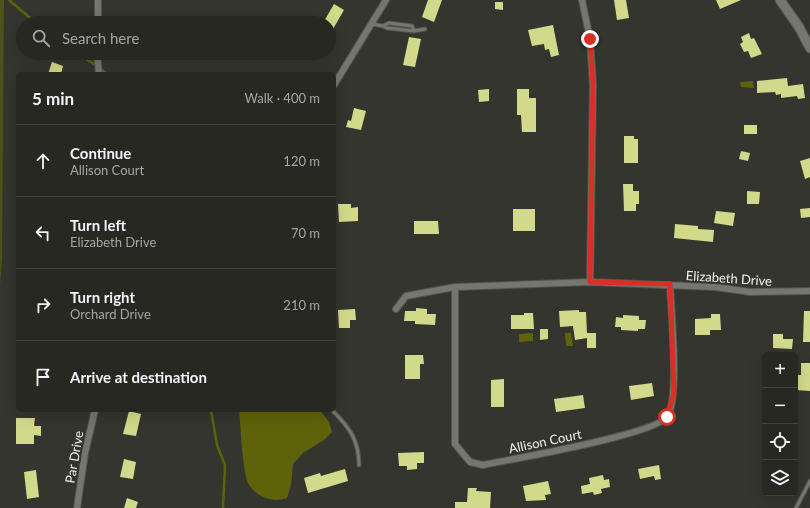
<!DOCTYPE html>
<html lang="en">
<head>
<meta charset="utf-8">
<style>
  :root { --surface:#272822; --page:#2f302a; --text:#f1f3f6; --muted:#a4a6a5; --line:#434440 }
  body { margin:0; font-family:Lato,sans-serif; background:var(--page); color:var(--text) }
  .controls { position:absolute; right:12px; bottom:12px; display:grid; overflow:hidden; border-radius:6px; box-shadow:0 4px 16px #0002 }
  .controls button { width:36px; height:36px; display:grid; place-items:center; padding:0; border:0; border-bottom:1px solid var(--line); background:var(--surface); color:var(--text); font:20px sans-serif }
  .stop { position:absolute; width:12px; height:12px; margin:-9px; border:3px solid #d93025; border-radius:50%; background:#fff }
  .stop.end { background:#d93025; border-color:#fff; box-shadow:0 1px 4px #0008 }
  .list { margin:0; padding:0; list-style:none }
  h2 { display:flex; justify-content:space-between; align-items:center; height:52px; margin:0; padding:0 16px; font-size:17px }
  h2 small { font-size:13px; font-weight:400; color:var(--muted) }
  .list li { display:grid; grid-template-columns:26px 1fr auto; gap:12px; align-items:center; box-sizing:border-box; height:72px; padding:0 16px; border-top:1px solid var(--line) }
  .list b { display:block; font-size:15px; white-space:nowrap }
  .list p { margin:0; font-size:13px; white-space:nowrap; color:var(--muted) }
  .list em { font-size:13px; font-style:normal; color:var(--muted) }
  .icon { flex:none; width:22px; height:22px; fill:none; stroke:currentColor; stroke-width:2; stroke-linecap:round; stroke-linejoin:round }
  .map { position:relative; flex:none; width:810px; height:508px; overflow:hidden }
  .search { position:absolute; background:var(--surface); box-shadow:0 4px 16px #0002; left:16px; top:16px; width:320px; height:44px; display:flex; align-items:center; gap:10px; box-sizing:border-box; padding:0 14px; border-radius:22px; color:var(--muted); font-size:15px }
  .panel { position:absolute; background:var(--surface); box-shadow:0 4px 16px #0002; left:16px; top:72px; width:320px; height:340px; border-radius:6px }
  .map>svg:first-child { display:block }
</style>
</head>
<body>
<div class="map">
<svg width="810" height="508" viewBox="0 0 810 508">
  <rect width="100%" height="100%" fill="#34352e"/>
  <path fill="#4e521a" d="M0,0H4L2,259L0,285Z"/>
  <path fill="#5e630b" d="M753,81L754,88L741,87L740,82Z
    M533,333V341L519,342V334Z
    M565,333H571L573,346H566Z
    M239,410H320L329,422L332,432L324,440L303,453L293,464L291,485L287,498C273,503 258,498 249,485C242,473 241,426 239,410Z"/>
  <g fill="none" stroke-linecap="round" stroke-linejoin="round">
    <path stroke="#5e630b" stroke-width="2.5" d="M9,0L36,23
      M78,53L108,74
      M211,410L217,445L225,465L223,508"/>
  </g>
  <path fill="#d1d98a" d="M428,0H442L434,22L422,17Z
    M614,0H626L629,18L617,20Z
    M716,0H741L720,9Z
    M495,2H503V10L495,9Z
    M334,4L344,10L329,36V23H323Z
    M553,25L559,55L551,57L549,49L545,50L544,44L532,46L528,30Z
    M749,33L751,39L754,38L762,54L751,58L748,51L744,52L740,44L743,42L741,37Z
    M409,37L421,39L415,67L403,65Z
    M52,62L63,66L61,74H48Z
    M787,78L788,86L803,84L805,98L798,99L797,96L781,98V94L776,95L775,92L757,93V81Z
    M489,89V101L479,102L478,90Z
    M517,89H529V98H536V132H522L521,115H517Z
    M354,108L366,111L361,130L346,127L348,120L351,121Z
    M744,125H757V134H744Z
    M624,136H634V139H638V163H624Z
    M741,151L750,153L748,161L739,159Z
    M810,158V177L805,179L800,161Z
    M623,184H633V191H639V204H636V211H624Z
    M747,191L760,192L759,204H747Z
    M338,204H351V208L358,207V221L339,222Z
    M810,208V217L801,218L800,209Z
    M513,209H535V231H513Z
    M716,211L735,213L733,226L714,223Z
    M414,221H438L439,234H414Z
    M675,224L698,226V229L714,230L713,242L674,238Z
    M416,308L427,309V314H436L435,325L415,324V321H404L405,311H416Z
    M355,309L356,320H350V328H339L338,310Z
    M579,310V312H586L587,333H596V348H587V338L575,340L573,326L560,327L559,311Z
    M804,311H810V342H803Z
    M524,313H533L534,329H511V315H524Z
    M711,314H720L721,330H710V335H695V319L711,318Z
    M623,315L639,316V320H646L645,329H638V331L621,330V327H615L616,317L623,318Z
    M540,329H548V339L540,340Z
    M773,334H783V339H793L792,349L773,348Z
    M405,355H423L424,364H420V379H405Z
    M801,363H810V391L795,390V375H801Z
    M504,379V407H491V380Z
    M652,383L654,396L631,400L629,386Z
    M583,395L585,408L556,412L554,399Z
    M129,411L141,414L136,436L123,434Z
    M16,418H35L34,426H41V436L34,435V444H16Z
    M424,452V463H417V469L407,470V466H399L398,453Z
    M124,459L136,462L133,479L120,477Z
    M659,465L661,479L655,480L654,476L640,479L638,469Z
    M345,469L348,481L308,493L304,478L320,473L321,476Z
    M36,470L39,497L27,499L24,472Z
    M603,475L604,480L609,479L610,487L601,489L602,493L594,495L593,492L582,494L581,486L590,484L589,478Z
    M548,481L551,494L545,495L546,500L526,501L523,486Z
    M468,488H477L476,491L491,492L490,508H455V502H467Z
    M127,498L138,502L136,508H124Z"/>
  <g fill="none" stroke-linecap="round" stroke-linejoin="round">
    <defs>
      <path id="service" d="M372,24L383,26L389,23L412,26L414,31L387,28L383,26
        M414,31L425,29
        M332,410C349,427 359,440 359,465
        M796,508L810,481"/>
      <path id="minor" d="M582,0L590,39L593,85L590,282
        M98,23V0
        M97,53L99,74
        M334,85L386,0
        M455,287V444L470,462L483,465C512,459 653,435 667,417C680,400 671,310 670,285
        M396,309L406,296L455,287L590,282L715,287L750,292L810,291
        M77,508L85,453L95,410"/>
      <path id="secondary" d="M780,0L799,27L810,48"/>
    </defs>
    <use href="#service" stroke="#53534e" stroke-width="5"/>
    <use href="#minor" stroke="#53534e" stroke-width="8"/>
    <use href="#secondary" stroke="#53534e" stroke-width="11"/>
    <use href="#service" stroke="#75766f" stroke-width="3"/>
    <use href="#minor" stroke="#75766f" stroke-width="6"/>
    <use href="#secondary" stroke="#75766f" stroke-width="9"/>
  </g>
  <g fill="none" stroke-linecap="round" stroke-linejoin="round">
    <path stroke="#d93025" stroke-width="5" d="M590,39L593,85L590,282L670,284L674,393L667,417"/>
  </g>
  <g text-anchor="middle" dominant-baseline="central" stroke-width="4" stroke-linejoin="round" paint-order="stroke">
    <g font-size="13" fill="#f1f1ed" stroke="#34352e">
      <text transform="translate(729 278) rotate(4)">Elizabeth Drive</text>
      <text transform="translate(545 441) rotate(-12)">Allison Court</text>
      <text transform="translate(74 457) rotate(-80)">Par Drive</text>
    </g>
  </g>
</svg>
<div class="controls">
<button>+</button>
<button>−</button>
<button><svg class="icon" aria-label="locate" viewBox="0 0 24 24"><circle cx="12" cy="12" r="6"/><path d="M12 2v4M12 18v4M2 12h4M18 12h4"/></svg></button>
<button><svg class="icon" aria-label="layers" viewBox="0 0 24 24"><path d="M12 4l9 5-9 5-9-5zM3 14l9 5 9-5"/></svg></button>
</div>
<div class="stop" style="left:667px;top:417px"></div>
<div class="stop end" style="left:590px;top:39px"></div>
<div class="search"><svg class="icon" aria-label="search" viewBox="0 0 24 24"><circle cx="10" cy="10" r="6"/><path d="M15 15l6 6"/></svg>Search here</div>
<section class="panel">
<h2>5 min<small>Walk · 400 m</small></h2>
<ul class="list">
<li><svg class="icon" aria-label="ahead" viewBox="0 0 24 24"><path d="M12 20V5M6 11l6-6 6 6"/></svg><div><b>Continue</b><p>Allison Court</p></div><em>120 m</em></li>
<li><svg class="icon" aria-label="left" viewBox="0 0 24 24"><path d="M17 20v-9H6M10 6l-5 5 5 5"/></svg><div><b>Turn left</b><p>Elizabeth Drive</p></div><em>70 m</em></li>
<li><svg class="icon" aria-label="right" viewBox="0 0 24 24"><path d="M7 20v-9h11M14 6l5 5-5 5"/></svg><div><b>Turn right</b><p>Orchard Drive</p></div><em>210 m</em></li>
<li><svg class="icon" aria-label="arrive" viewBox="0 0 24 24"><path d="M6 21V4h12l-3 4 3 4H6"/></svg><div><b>Arrive at destination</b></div></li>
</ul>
</section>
</div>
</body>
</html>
